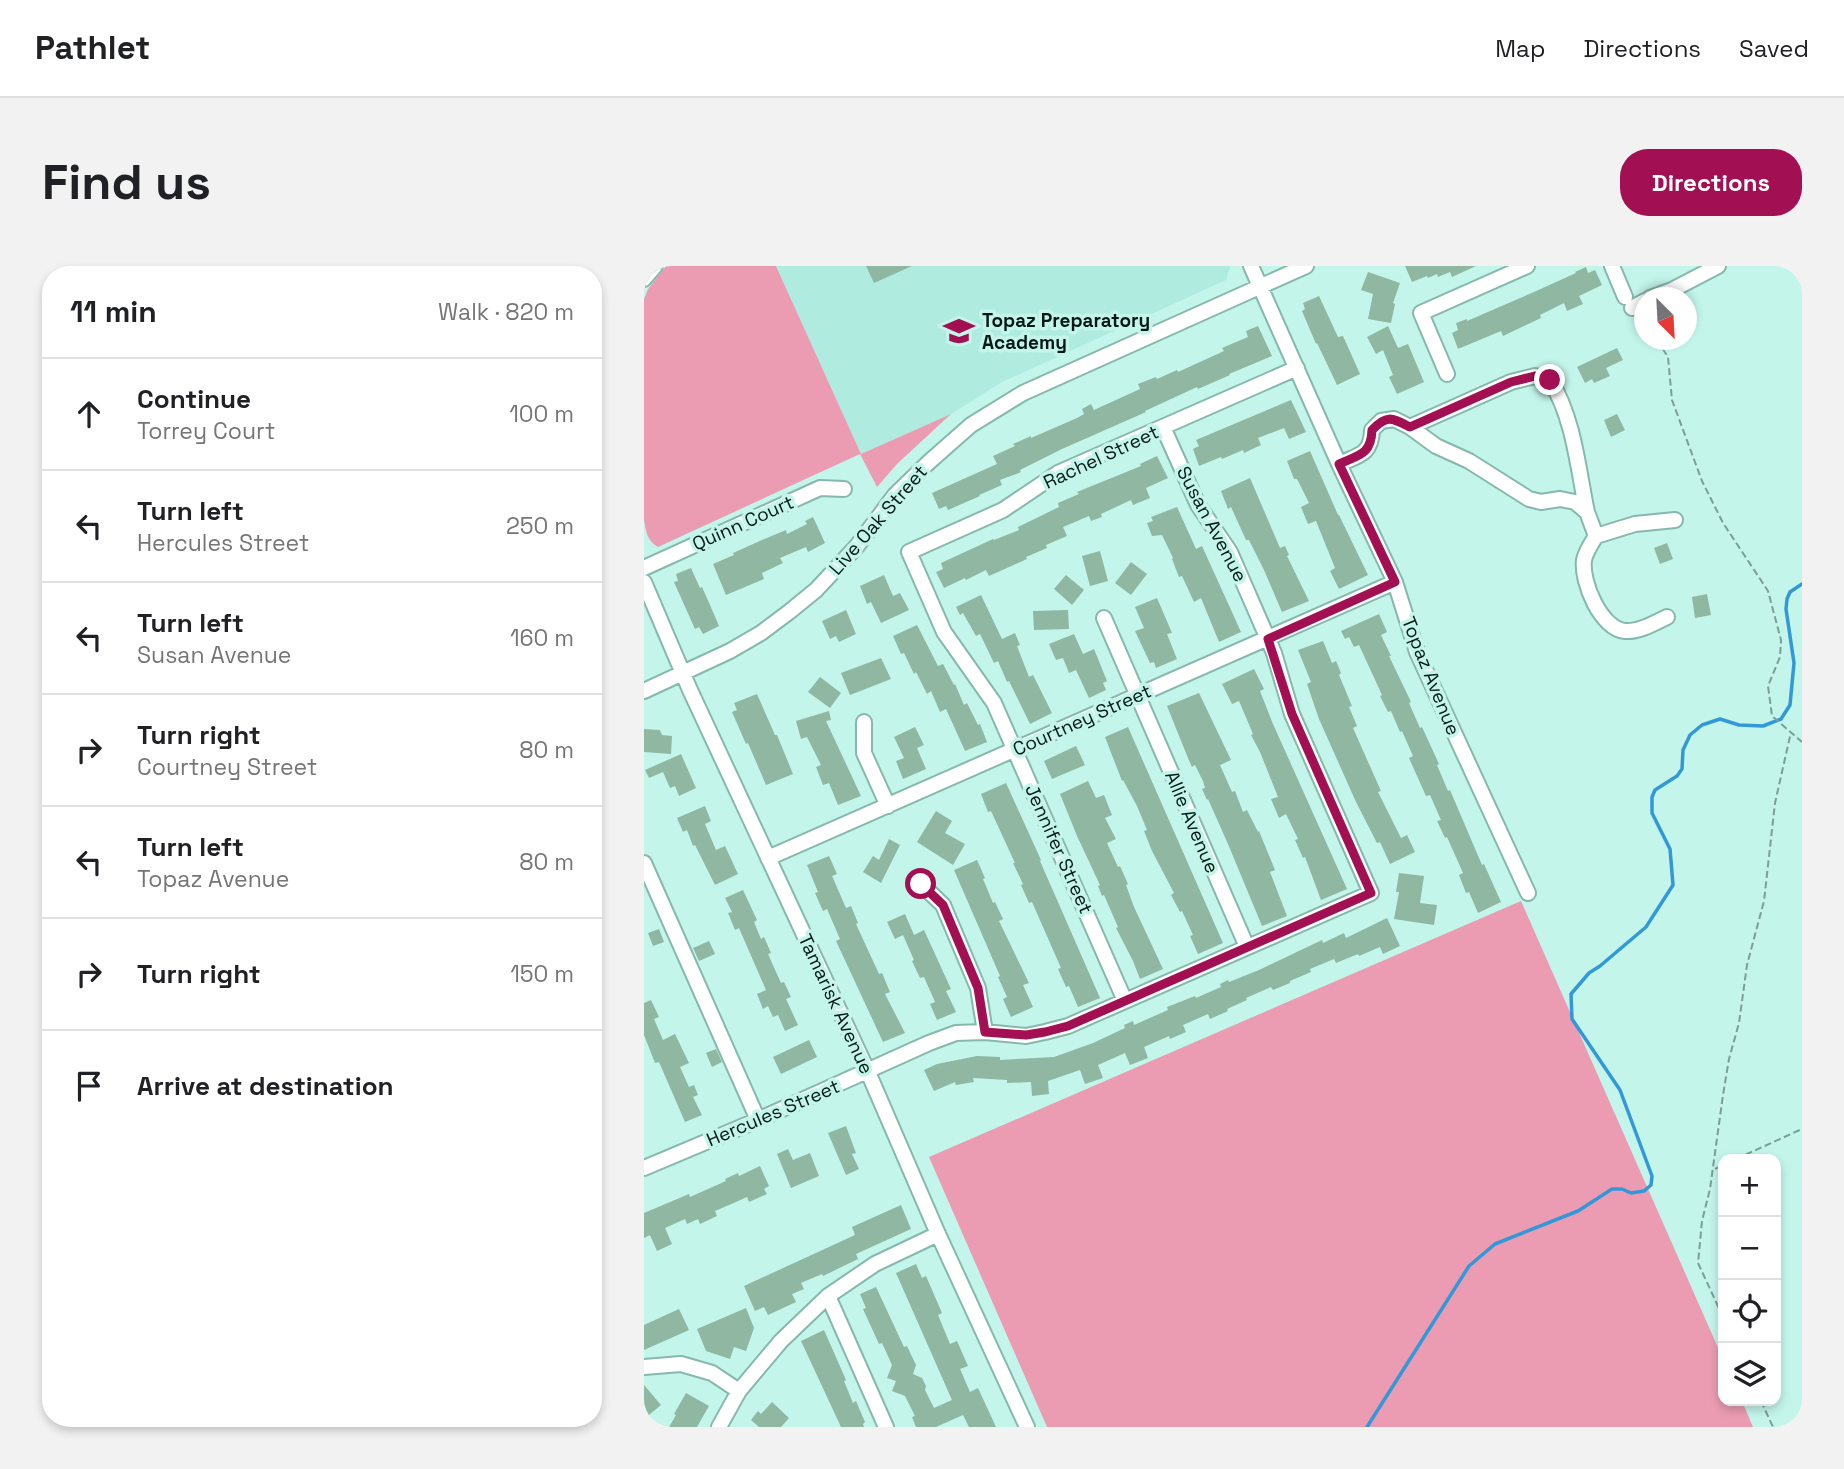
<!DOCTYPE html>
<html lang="en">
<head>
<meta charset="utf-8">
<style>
  :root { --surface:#fff; --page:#f2f2f2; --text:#202124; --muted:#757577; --line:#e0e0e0; --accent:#a21053 }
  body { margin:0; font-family:"Space Grotesk",sans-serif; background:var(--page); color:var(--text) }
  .controls { position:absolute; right:21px; bottom:21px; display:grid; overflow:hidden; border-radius:14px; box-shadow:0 4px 10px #0003 }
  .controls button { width:63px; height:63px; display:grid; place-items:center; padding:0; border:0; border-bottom:2px solid var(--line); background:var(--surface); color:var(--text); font:35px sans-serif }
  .compass { position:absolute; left:990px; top:21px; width:63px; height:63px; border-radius:50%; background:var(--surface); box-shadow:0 4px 10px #0003; rotate:156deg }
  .stop { position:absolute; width:21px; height:21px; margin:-16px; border:5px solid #a21053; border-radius:50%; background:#fff }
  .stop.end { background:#a21053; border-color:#fff; box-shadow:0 2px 7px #0008 }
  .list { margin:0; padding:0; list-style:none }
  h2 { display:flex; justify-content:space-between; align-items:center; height:91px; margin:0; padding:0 28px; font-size:30px }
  h2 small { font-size:23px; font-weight:400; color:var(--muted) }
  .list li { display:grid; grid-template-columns:46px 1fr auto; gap:21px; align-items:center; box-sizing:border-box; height:112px; padding:0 28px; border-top:2px solid var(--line) }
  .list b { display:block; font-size:26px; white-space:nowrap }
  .list p { margin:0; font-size:23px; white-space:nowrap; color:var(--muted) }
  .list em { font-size:23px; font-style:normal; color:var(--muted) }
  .icon { flex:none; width:38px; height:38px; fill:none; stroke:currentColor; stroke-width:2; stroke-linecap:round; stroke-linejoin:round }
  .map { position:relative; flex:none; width:1158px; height:1161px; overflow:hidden; border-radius:28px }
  header { display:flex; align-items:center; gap:42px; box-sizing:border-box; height:98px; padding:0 35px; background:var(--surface); border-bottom:2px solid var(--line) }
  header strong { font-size:33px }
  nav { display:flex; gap:38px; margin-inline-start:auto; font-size:24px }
  .intro { display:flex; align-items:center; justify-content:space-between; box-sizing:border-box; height:168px; padding:0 42px }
  h1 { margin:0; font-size:49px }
  .button { padding:18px 32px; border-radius:28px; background:var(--accent); color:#fff; font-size:24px; font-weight:700 }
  main { display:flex; gap:42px; padding:0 42px }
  aside { flex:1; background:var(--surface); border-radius:28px; box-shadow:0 4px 10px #0003 }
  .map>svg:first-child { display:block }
</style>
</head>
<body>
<header>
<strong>Pathlet</strong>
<nav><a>Map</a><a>Directions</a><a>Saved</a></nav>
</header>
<div class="intro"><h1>Find us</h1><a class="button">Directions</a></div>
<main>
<aside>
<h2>11 min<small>Walk · 820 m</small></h2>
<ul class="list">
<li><svg class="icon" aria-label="ahead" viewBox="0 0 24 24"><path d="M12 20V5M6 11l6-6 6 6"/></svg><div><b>Continue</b><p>Torrey Court</p></div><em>100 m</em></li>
<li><svg class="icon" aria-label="left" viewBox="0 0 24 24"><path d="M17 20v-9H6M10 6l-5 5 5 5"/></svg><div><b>Turn left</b><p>Hercules Street</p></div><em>250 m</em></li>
<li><svg class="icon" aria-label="left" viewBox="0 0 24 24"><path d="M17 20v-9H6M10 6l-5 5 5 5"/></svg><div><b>Turn left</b><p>Susan Avenue</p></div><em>160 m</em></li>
<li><svg class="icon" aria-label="right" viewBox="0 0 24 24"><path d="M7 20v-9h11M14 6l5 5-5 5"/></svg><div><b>Turn right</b><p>Courtney Street</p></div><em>80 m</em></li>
<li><svg class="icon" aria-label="left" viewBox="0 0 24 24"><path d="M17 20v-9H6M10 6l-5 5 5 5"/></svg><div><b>Turn left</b><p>Topaz Avenue</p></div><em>80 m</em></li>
<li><svg class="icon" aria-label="right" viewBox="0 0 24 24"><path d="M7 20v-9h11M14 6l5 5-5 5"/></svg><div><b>Turn right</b></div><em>150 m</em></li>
<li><svg class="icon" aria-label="arrive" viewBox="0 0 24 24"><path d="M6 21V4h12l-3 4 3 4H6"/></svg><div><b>Arrive at destination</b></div></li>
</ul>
</aside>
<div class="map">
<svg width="1158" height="1161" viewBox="0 0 1158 1161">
  <rect width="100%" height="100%" fill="#c3f5eb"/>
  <path fill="#afebdf" d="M132,0H585L586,1L582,14L358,116L307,148L217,188Z"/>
  <path fill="#eb9cb2" d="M22,0H132L217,188L307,148L253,198L233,221L216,188L14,281C3,275 2,265 0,254V33L4,23Z
    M877,635L1079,1093V1135H1098L1109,1161H403L285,891Z"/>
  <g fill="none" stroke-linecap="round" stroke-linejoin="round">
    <path stroke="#3298d8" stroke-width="3.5" d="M723,1161L825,1000L851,978L934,945L968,923H978L987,927L1000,925L1007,919L1008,910L976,824L928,753L927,728L945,707L956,700L1002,661L1029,619L1026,583L1008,547V531L1011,524L1033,510L1038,503L1039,484L1046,469L1058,459L1076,453L1095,459L1119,460L1137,453L1146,439L1150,397L1142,343L1143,333L1146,326L1158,318"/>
  </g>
  <path fill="#8fb7a2" d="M222,0H268L230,17Z
    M761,0H832L808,11L806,6L794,11L793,8L784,12L783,10L768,16Z
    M942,1L944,7L951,4L958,19L935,30L939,38L923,45L920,37L896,49L897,52L859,70L857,65L814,83L808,67L814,64L812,57L823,53V55L890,26L932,7L931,6Z
    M724,6L756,17L749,37L751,38L747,57L724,53L729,28L717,24Z
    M675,30L694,71L699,70L716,108L693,119L673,77L672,78L658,45L661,43L659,37Z
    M614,60L628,90L585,108L586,109L554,123L553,121L501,145L502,146L418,183L376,204L377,206L356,214L358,219L335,229L336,230L304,244L302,240L295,243L288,227L353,198L349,190L371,180L369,178L387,170V172L433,152L440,148L438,143L447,138L450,144L496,123L494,118L512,111L513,113L533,104L534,106L580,85L578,82L604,71L602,65Z
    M744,60L754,82L764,78L780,116L753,128L745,111L749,109L739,84L732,88L723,71Z
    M973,82L979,94L962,102L966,110L950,117L948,113L941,117L933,101Z
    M647,134L662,166L645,173L640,162L614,172L617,179L600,187L599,184L578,193L577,191L555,200L549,183L555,180L552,174Z
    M973,148L981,164L967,171L960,154Z
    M666,185L694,249H695L724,309L695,323L686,305L691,302L672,255L664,258L657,241L665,237L653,213H650L643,195Z
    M513,190L524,212L502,222L506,232L489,239L487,234L457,248L458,251L447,255L445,250L419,261L423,270L402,279L403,282L382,291L383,293L345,310L342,304L322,314L321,312L300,322L292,306L299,303L297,297L349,273L350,274L375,264L374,261L415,241L414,237L435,228L433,226L497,200L496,198Z
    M606,212L636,282L641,280L645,289L643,290L665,335L638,346L620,304L605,274H602L587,241L584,243L577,225Z
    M533,241L552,283L558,280L597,366L575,376L557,332L550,336L538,310L535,311L528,293L529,292L518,269L508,270L503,257L509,255L507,251Z
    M169,251L181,277L164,286L162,281L136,292L139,297L118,307L120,313L82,329L69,298L90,289L89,287L118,274L142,264L143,268L163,258L161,255Z
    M1023,277L1029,293L1016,298L1010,282Z
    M456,285L464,315L446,320L438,290Z
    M487,296L503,308L487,329L471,317Z
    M47,302L56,322L58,321L66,339L75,360L59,368L55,361L51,363L30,316L34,315L32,308Z
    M240,309L249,330L256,327L265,344L237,357L227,336L223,338L216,320Z
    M422,309L440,324L428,339L410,323Z
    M1063,328L1067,349L1051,352L1048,331Z
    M337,329L358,373L371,367L376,379L373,380L385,411L389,409L408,447L386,458L365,415L363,416L354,395L350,397L336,368L332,370L319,347L316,349L312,341Z
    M513,332L528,367L523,368L533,393L512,402L510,396L506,397L491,365L500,362L491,341Z
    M202,344L212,368L195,376L192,370L186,373L178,355Z
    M424,344L425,363L390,364L389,345Z
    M735,348L743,366L737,369L747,390H745L767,436L765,437L776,462L778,461L795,498L793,499L804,525L806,524L838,599L840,598L857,636L834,647L825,626L822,627L815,609L819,607L803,571L801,572L793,555L797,554L786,529L782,530L765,492L769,490L758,465L756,466L747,445L744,446L736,430L738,429L715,379L710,381L705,371L701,373L697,365Z
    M273,359L294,400L299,398L310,419L311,418L320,439L323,437L334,459L336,458L343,476L321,485L302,443L296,446L287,425L283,428L272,406L270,408L260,387L257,388L249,370Z
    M430,368L439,388L450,383L463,415L459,417L462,424L445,432L432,404L425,407L419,392L412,394L405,378Z
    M679,375L688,397L692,395L697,407L695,409L708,440L705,441L713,460L709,462L737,525L734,526L757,572L763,569L771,586L746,598L736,576L733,577L712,536L675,453L663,418L667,416L654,384Z
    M237,392L247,413L206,429L197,407Z
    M610,403L620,423L616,425L629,458L703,623L677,634L661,591L659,592L651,574L654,573L642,548L635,552L627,533L634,531L616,486L607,469L609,468L595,435L588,438L578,418Z
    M176,411L197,427L186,442L164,426Z
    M555,427L587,494L576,499L588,526L591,525L599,546L603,544L614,566L615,565L631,604L626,606L643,650L618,660L584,578L564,533L563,534L558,523L561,522L559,515L551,499L548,501L544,492L523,440Z
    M113,428L131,469H133L149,508L122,519L104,477L102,478L88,446L93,444L90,437Z
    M185,445L187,454L182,455L217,530L194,539L185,517L179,519L172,501L177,499L163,471L157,473L152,455Z
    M271,461L280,479L273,482L282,503L259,513L252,495L260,492L250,471Z
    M484,461L579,677L554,688L546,670L549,669L538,645L536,646L527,629L530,627L508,585L500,565L503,564L493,540L479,514L478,515L461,471Z
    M0,463L16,464L18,469L28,470L27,488L0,486Z
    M432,480L441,499L408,513L400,495Z
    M37,488L52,522L35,530L31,520L26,522L19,506L5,512L1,504Z
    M444,515L452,532L460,529L468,549L461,552L472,573L463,577L474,601L476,600L484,618L482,619L490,641L519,703L496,713L489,695L472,662L474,661L460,629L458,630L454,620L456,619L433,570L416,528Z
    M362,517L397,594L396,595L456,732L434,741L425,720L422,721L414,703L417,702L388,636L385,637L377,619L379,618L369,597H371L347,545L344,546L337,528Z
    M61,540L67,555L61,558L72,584L81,580L94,608L71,619L51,579L49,580L43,564L39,566L33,552Z
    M292,545L308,555L301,567L321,578L309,599L273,576Z
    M245,573L256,579L237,617L219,606L229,590L235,594Z
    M185,590L193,608L188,610L202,642L207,640L214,657L212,658L235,708L238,707L246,726L241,728L261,767L239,776L192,675L196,673L183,643L179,645L171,627L174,626L163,599Z
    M333,594L341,612L339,613L349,637L351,636L359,653L355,655L385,717L379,719L389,741L367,751L359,733L363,731L354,711L356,710L310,604Z
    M755,607L780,610L776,637L793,639L790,659L750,653L755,626H752Z
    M99,624L113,654L110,656L117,673L120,671L127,687L124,688L137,717L140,716L147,731L142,733L154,759L141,765L134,749L129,751L124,740L119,743L113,728L122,724L95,662L91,664L84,647L88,646L81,632Z
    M261,648L270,669L280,664L307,723L302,725L312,746L293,754L286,738L291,736L280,711L276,712L268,695L270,694L259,669L251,673L243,656Z
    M743,652L756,680L739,688L736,681L715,690L714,688L692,697L690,693L666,703L667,706L646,715V717L629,724L627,721L602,732L603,734L583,743L584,745L566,753L564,748L539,759L542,766L526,773L525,770L500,781L504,792L486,799L481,787L454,799L459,812L441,818L436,804L404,815L405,828L388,830L387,816L363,817V814L329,812L330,816L312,819L311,816L290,825L280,804L293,798L333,790L356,791V794L410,791L449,777L481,762L480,759L489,755L490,759L524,744L523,741L551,730L552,732L577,721L576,718L584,714L585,716L615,704L678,674L679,677L700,667L702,672Z
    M15,663L20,676L9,680L4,667Z
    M65,675L71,688L55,695L49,682Z
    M7,734L15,751L10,753L19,774L31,768L45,797L36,801L45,821L50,819L54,829L49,831L58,849L41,856L15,796L11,797L0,769V737Z
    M165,774L173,791L137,808L129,791Z
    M72,783L78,796L68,801L62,787Z
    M202,860L212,887L208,888L215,903L202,909L184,867Z
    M144,883L149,894L166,887L175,910L147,922L133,888Z
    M116,900L125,920L120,923L123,928L105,936L103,931L92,936L71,945L73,950L56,958L54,953L43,958L41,953L21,962L28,978L13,985L6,969L0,972V947L45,928L46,931L82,915L81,913L94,907L95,910Z
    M257,939L267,963L212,988L214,993L179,1010L178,1008L157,1017L160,1023L148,1028L152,1036L124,1049L120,1041L111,1045L100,1020L211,969L208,961Z
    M272,998L278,1012L282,1010L298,1047L294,1049L306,1078L313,1075L324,1100L316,1103L326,1126L334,1122L352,1161H325L319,1149L292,1161H272L268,1151L271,1150L261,1130L248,1125L252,1115L243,1112L248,1099L238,1077L235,1078L219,1043L222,1042L216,1028L232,1021L260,1081L263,1080L272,1099L269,1108L278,1112L282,1120L281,1124L290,1142L308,1134L252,1007Z
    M102,1042L110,1062L102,1085L90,1081L86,1093L62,1085L53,1063Z
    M35,1043L45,1064L0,1084V1059Z
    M180,1064L202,1114L200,1115L209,1137L212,1135L221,1156L219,1158L220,1161H197L157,1075Z
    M0,1119L17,1139L0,1153Z
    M42,1127L65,1140L53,1161H25L32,1149L30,1148Z
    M128,1136L145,1152L137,1161H115L107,1154L114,1145L117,1148Z"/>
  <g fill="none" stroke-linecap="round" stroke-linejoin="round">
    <defs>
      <path id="minor" d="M607,0L695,198L751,316L773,386L884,627
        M968,0L981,31
        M0,13L11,0
        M1006,32L1028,24L1074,0
        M988,42L1001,35
        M803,108L777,47L883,0
        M695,198C715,189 727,189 728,164L737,155L750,153L766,161L792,180L825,195L885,233L897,236L916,233L931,236L943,246C934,203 930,152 906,114L891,110L867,116L766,161
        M943,246L952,270C947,278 942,285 940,294C937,316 957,363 981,365C995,366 1011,357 1023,351
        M952,270L991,258L1031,254
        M0,302L176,222L200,223
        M0,316L46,424L224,806L294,968L383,1161
        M460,352L603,681
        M0,425L86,385L117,367L145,346L172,324L213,280L251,229L285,196L327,159L379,127L662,0
        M220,456V487L244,540
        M124,592L751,316
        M0,597L114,854
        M277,618L299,639L334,722L341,766
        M481,735L350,437L300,366L265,286L359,244L414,207L653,102
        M0,902L114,854L285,777L312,767L341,766L382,770L401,766L424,760L727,627L648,448L630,387L586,286L554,239L519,161
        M184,1030L242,1161
        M0,1101L37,1098L68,1107L95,1125
        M75,1161L95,1125L137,1075L184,1030L231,998L294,968"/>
    </defs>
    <use href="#minor" stroke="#87b8ae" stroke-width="18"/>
    <path stroke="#799f97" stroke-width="2" stroke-dasharray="7 3.5" stroke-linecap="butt" d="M1013,74L1024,91L1028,134L1058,215L1079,257L1124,325L1137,374L1136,391L1124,420L1128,450L1158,476
      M1092,893L1158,863
      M1071,903L1079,899
      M1079,1051L1054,997L1058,955L1066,923L1079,829L1085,793L1095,757L1103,699L1120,635L1131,537L1147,466
      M1117,1135L1129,1161"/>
    <use href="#minor" stroke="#fff" stroke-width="14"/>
  </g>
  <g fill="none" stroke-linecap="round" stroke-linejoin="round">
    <path stroke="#a21053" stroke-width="9" d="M277,618L299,639L334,722L341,766L382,769L401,766L424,760L727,627L648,448L624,373L751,316L695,198C715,189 727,189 728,164C743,148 748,152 766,161L867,116L891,110L906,114"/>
  </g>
  <defs>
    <symbol id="school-bare" viewBox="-9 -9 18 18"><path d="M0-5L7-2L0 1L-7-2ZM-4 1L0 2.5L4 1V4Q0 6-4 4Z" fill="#a21053" stroke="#c3f5eb" stroke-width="2.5" paint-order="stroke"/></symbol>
  </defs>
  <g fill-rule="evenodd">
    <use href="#school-bare" x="293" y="43" width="44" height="44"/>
  </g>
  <g text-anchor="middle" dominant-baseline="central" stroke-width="7" stroke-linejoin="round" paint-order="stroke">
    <g font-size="19" font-weight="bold" fill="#051815" stroke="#c3f5eb" text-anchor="start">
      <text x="338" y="54">Topaz Preparatory<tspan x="338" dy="22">Academy</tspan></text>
    </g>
    <g font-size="19" fill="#051815" stroke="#c3f5eb">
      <text transform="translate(457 191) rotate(-25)">Rachel Street</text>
      <text transform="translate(234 254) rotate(-49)">Live Oak Street</text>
      <text transform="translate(99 257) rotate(-24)">Quinn Court</text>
      <text transform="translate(568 258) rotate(62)">Susan Avenue</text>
      <text transform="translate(787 410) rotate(68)">Topaz Avenue</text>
      <text transform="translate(438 454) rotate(-24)">Courtney Street</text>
      <text transform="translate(548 556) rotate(67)">Allie Avenue</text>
      <text transform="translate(415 583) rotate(66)">Jennifer Street</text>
      <text transform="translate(192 738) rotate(65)">Tamarisk Avenue</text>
      <text transform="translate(129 847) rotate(-23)">Hercules Street</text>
    </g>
  </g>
</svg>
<div class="controls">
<button>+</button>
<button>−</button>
<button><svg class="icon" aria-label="locate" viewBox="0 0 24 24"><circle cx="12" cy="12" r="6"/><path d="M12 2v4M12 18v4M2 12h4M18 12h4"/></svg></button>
<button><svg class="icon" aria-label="layers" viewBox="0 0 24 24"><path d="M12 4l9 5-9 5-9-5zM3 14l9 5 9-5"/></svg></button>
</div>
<svg class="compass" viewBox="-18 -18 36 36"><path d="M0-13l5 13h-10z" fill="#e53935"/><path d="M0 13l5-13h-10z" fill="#757577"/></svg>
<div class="stop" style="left:277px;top:618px"></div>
<div class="stop end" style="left:906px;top:114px"></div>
</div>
</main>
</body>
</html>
